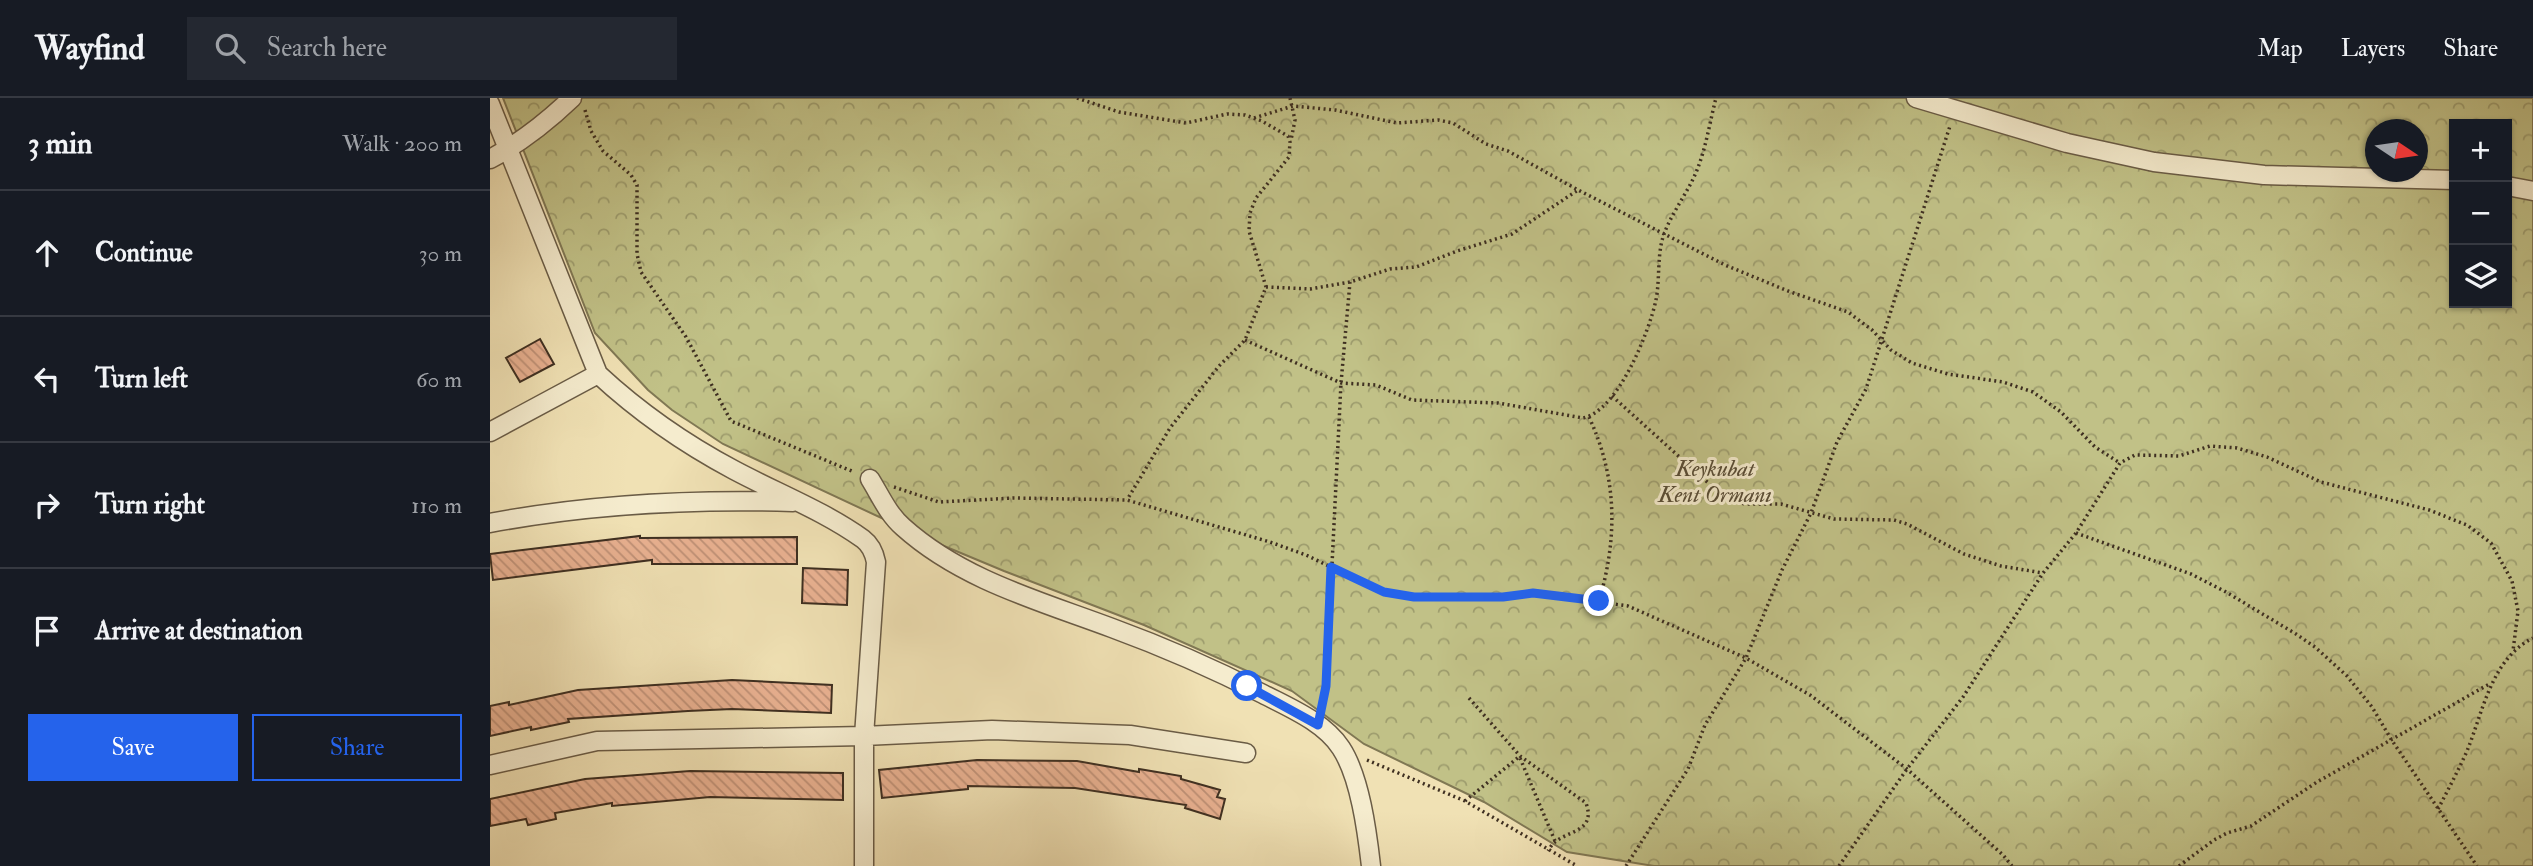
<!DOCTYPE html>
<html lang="en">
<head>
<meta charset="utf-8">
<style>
  :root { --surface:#171b24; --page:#242831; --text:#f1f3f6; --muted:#9ea1a6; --line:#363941; --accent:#2563eb }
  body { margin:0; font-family:"IM FELL Double Pica",serif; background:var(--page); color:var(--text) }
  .controls { position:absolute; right:21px; top:21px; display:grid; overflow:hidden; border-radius:0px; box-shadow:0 2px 5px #0004 }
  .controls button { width:63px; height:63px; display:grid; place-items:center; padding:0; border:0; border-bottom:2px solid var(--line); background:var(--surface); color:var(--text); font:35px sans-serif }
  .compass { position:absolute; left:1875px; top:21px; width:63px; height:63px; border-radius:50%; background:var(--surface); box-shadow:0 2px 5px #0004; rotate:103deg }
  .stop { position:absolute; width:21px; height:21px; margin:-16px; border:5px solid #2563eb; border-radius:50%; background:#fff }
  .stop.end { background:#2563eb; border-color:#fff; box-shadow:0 2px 7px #0008 }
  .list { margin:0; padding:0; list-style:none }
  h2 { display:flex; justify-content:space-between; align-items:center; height:91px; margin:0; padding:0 28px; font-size:30px }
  h2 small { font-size:23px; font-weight:400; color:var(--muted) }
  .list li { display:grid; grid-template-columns:46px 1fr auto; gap:21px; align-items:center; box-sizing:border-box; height:126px; padding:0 28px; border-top:2px solid var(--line) }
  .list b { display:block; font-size:26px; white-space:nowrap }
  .list em { font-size:23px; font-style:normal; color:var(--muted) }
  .actions { display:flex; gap:14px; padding:21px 28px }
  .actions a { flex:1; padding:16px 0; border:2px solid var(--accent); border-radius:0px; text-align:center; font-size:24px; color:var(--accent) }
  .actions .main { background:var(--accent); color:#fff }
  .icon { flex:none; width:38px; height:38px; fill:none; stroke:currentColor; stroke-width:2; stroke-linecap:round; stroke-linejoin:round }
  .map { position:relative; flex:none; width:2043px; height:768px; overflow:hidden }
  header { display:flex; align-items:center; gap:42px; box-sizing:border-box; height:98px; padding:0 35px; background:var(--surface); border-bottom:2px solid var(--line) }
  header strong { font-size:33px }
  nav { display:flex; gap:38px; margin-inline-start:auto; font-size:24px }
  .search { width:490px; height:63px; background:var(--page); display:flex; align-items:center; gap:18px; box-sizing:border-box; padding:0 24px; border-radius:0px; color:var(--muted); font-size:26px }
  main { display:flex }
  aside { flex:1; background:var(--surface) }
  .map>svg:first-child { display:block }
</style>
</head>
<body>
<header>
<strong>Wayfind</strong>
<div class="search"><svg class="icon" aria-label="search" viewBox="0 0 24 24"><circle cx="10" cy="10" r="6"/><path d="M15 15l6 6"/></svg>Search here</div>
<nav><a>Map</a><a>Layers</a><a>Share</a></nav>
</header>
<main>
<aside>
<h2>3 min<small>Walk · 200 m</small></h2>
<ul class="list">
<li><svg class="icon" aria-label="ahead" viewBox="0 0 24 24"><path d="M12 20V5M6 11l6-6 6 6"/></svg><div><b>Continue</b></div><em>30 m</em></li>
<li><svg class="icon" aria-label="left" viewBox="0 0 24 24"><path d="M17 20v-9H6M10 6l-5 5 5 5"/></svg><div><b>Turn left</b></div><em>60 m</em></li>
<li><svg class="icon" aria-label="right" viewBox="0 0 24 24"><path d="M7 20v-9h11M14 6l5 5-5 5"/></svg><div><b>Turn right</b></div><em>110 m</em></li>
<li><svg class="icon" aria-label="arrive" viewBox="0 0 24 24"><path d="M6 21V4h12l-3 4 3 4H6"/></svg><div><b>Arrive at destination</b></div></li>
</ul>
<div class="actions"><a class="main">Save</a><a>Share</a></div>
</aside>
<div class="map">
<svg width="2043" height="768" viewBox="0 0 2043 768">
  <defs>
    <pattern id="forest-crowns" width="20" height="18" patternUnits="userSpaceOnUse" patternTransform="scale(1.75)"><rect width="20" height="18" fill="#c1c187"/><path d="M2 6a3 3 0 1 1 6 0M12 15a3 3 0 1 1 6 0" fill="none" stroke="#9e9d6e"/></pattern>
    <pattern id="building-back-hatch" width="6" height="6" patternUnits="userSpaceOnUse" patternTransform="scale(1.75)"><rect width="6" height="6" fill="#e9b191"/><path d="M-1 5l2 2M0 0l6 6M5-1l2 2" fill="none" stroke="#be9076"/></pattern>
  </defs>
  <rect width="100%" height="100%" fill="#f0e1b4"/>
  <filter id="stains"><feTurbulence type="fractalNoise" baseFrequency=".00286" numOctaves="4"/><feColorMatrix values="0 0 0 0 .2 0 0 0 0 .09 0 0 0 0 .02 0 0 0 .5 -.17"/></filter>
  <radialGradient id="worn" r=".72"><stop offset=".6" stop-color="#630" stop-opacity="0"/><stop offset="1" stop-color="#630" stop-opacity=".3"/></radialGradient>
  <path fill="url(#forest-crowns)" stroke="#807854" stroke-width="2" fill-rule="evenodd" d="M13,0H2043V768H1164L1077,754L994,704L874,646L802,593L654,527L514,473L430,438L233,346L182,312L158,292L105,235ZM1964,26H2017V205H1964ZM1885,32H1927V74H1885Z"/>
  <path fill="url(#building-back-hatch)" stroke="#3e2f21" stroke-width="2" d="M50,241L64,266L30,284L16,260Z
    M150,438V440L307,439V466H162V462L3,482L0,456Z
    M313,470L358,472L357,507L312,505Z
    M242,582L342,587L341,615L242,611L198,613L78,621L79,624L41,632V629L0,638V608L19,604V607L88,592Z
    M487,662L587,663L649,674V671L691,678V681L730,692L727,699L735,701L730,721L695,710L696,707L585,690L478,688V691L392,700L389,672Z
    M200,673L353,675V702L220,699L122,708V705L65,715L66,721L38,727L36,721L0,728V701L95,681Z"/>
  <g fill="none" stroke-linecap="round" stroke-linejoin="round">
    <defs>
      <path id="minor" d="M1426,0L1577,45L1664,64L1774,77L1964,82
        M0,6L108,276C149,314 195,346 244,372C287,395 334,413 373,441C381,447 384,454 386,464L374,638V768
        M0,61C30,45 58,23 82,0
        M2017,88L2043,93
        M0,334L108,276
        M380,381C390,397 398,416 413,429C472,482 550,503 622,530C674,549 724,571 773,596C800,610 834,624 851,650C870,679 877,733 881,768
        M0,425C100,406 202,401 303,404
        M0,667L107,643L374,638L502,632L640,637L756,655"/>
    </defs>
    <use href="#minor" stroke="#6a5c46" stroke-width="21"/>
    <path stroke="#3e2f21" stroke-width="3.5" stroke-dasharray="2 3.5" stroke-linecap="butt" d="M587,0L629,14L696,25L737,16L755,17L772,23L798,38L800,44L799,59L766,100L760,115L759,133L776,189L755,242L729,268L680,330L637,402
      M800,0L805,22L801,42
      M95,12L101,33L113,53L141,77L147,87V156L151,174L196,239L241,323L364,374
      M764,20L803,8L845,12L907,25L948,22L963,25L996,46L1018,53L1088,92L1235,167L1298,193L1358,214L1382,232L1401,252L1422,265L1458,276L1513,284L1543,294L1571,314L1605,349L1630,365
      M776,189L820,191L860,184L900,171L926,169L967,153L1022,136L1088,92
      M755,242L851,285L886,287L922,302L1008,305L1093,320C1128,313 1159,234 1166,202C1170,181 1167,159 1173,139C1181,115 1198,95 1207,72C1216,50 1220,23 1226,0
      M1122,298L1236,401L1255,406H1291L1344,421L1404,422L1417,426L1474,456L1511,468L1553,475
      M1099,319C1127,379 1128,439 1109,503
      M404,389L449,404L524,400L637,402L780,444L816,457L882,489L907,497L924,499H1013L1043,495L1138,508L1256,560L1320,597L1417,671L1513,757L1522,768
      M1586,435L1701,476L1736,494L1806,536L1825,549L1857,578L1882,609L1901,641L1987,768
      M979,600L1030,658L1096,705C1106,733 1080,732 1065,744C1062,746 1060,750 1058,753
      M832,608L836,588L851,285L860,184
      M1030,660L1065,743
      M877,662L975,703L1087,768
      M975,703L1030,658
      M1948,711C1958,692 1968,673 1977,653C1993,614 2001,561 2043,540
      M1136,768L1198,671L1215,627L1256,560L1292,472L1321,415L1347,344L1376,291L1460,28
      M1349,768L1417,671L1473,599L1553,475L1586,435L1630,365L1645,357L1689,358L1720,348L1747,350L1777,359L1831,384L1939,412L1977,427L2001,445L2022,483L2028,513L2023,553
      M1689,768L1724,742L1737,735L1761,728L1827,684L2001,585"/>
    <use href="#minor" stroke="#f5ecce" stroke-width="18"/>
  </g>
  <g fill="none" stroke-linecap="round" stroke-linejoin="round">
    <path stroke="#2563eb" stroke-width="9" d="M757,588L828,627L836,588L841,469L894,494L924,499H1013L1043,495L1109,503"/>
  </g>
  <g text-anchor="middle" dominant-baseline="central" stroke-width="6" stroke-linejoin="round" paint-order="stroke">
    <g font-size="23" font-style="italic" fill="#584c35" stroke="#f5ecce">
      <text x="1225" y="370">Keykubat<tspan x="1225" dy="26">Kent Ormanı</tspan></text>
    </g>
  </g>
  <rect width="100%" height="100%" filter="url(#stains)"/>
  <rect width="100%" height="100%" fill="url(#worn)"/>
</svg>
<div class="controls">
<button>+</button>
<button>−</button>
<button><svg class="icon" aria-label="layers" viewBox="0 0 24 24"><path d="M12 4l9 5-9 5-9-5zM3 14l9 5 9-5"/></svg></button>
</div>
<svg class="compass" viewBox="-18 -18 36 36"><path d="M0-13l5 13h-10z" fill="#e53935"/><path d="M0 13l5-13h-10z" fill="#9ea1a6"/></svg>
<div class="stop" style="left:757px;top:588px"></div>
<div class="stop end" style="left:1109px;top:503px"></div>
</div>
</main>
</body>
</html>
